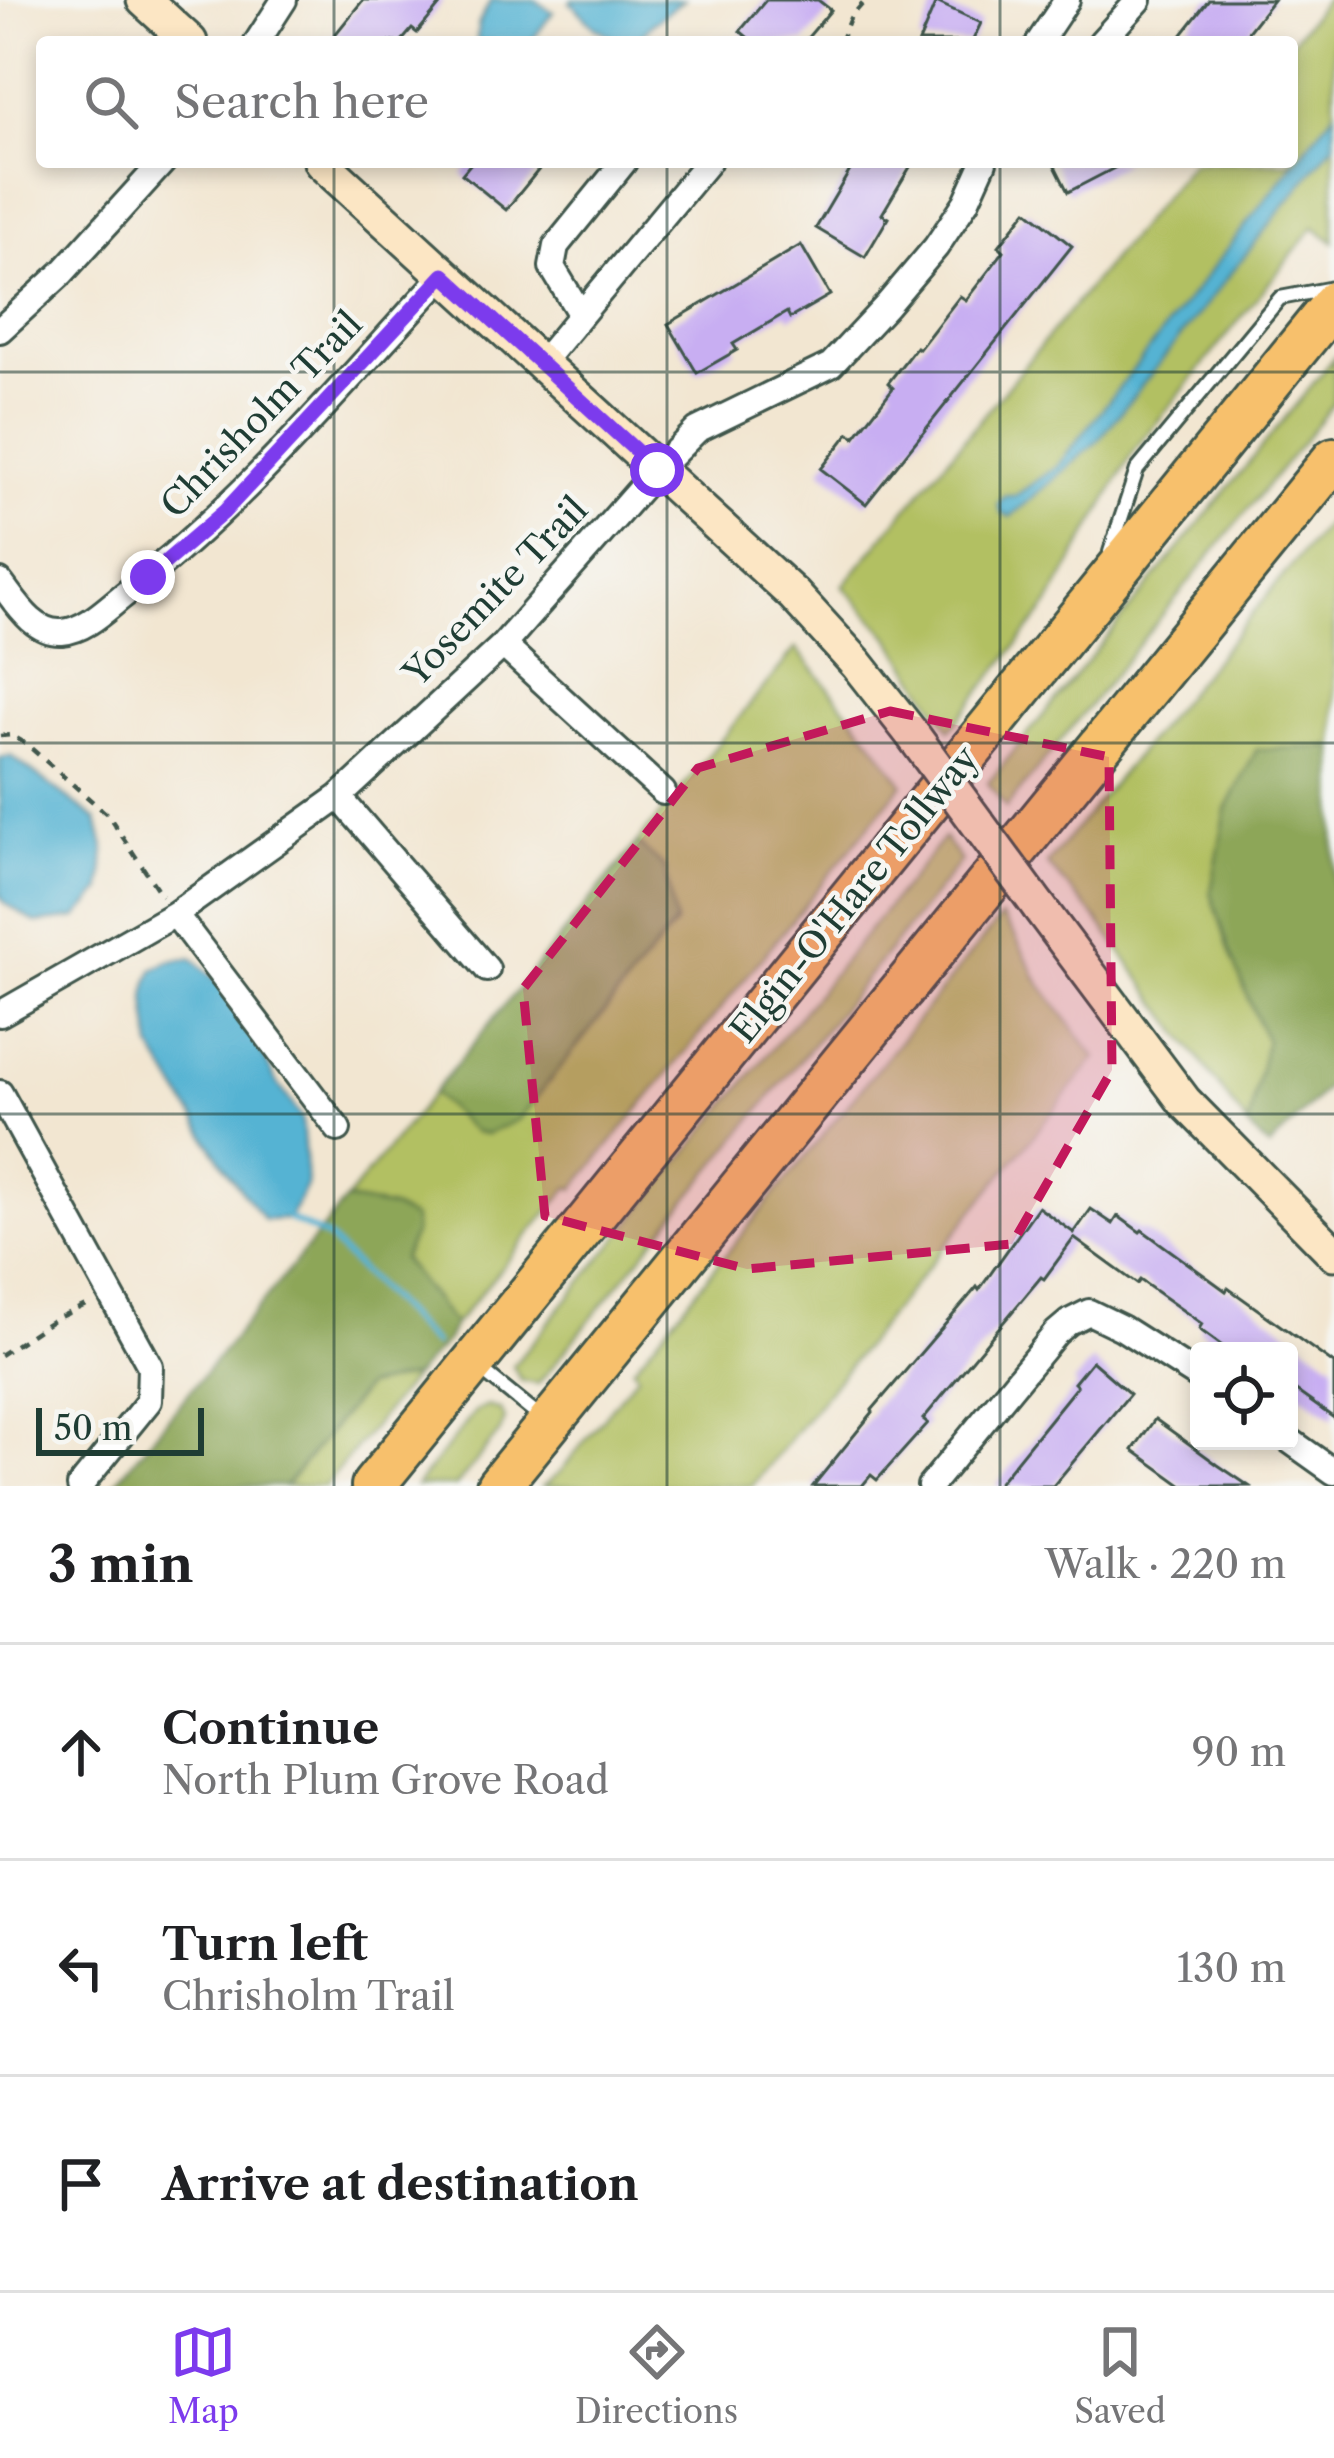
<!DOCTYPE html>
<html lang="en">
<head>
<meta charset="utf-8">
<style>
  :root { --surface:#fff; --page:#f2f2f2; --text:#202124; --muted:#757577; --line:#e0e0e0; --accent:#7c3aed }
  body { margin:0; font-family:"Libre Caslon Text",serif; background:var(--page); color:var(--text) }
  .controls { position:absolute; right:36px; bottom:36px; display:grid; overflow:hidden; border-radius:12px; box-shadow:0 6px 18px #0003 }
  .controls button { width:108px; height:108px; display:grid; place-items:center; padding:0; border:0; border-bottom:3px solid var(--line); background:var(--surface); color:var(--text); font:60px sans-serif }
  .scale { position:absolute; left:36px; bottom:30px; width:168px; box-sizing:border-box; padding-left:12px; border:6px solid #1f3d34; border-top:0; font-size:33px; line-height:42px; white-space:nowrap; color:#1f3d34; -webkit-text-stroke:9px #f6f6f2; paint-order:stroke }
  .stop { position:absolute; width:36px; height:36px; margin:-27px; border:9px solid #7c3aed; border-radius:50%; background:#fff }
  .stop.end { background:#7c3aed; border-color:#fff; box-shadow:0 3px 12px #0008 }
  .list { margin:0; padding:0; list-style:none }
  h2 { display:flex; justify-content:space-between; align-items:center; height:156px; margin:0; padding:0 48px; font-size:51px }
  h2 small { font-size:39px; font-weight:400; color:var(--muted) }
  .list li { display:grid; grid-template-columns:78px 1fr auto; gap:36px; align-items:center; box-sizing:border-box; height:216px; padding:0 48px; border-top:3px solid var(--line) }
  .list b { display:block; font-size:45px; white-space:nowrap }
  .list p { margin:0; font-size:39px; white-space:nowrap; color:var(--muted) }
  .list em { font-size:39px; font-style:normal; color:var(--muted) }
  .icon { flex:none; width:66px; height:66px; fill:none; stroke:currentColor; stroke-width:2; stroke-linecap:round; stroke-linejoin:round }
  .map { position:relative; flex:none; width:1334px; height:1486px; overflow:hidden }
  .search { position:absolute; background:var(--surface); box-shadow:0 6px 18px #0003; left:36px; right:36px; top:36px; height:132px; display:flex; align-items:center; gap:30px; box-sizing:border-box; padding:0 42px; border-radius:12px; color:var(--muted); font-size:45px }
  .sheet { height:804px; background:var(--surface) }
  nav { display:flex; justify-content:space-around; align-items:center; box-sizing:border-box; height:168px; border-top:3px solid var(--line); background:var(--surface); font-size:33px; color:var(--muted) }
  nav a { display:grid; justify-items:center; gap:6px }
  nav .on { color:var(--accent) }
  .map>svg:first-child { display:block }
</style>
</head>
<body>
<div class="map">
<svg width="1334" height="1486" viewBox="0 0 1334 1486">
  <rect width="100%" height="100%" fill="#f6f6f2"/>
  <filter id="ink" filterUnits="userSpaceOnUse"><feTurbulence type="fractalNoise" baseFrequency=".00833" numOctaves="2"/><feDisplacementMap in="SourceGraphic" scale="24" xChannelSelector="R" yChannelSelector="G"/><feConvolveMatrix kernelMatrix="1 2 1 2 8 2 1 2 1" color-interpolation-filters="sRGB"/></filter>
  <filter id="wash" filterUnits="userSpaceOnUse"><feTurbulence type="fractalNoise" baseFrequency=".004" numOctaves="4" result="noise"/><feDisplacementMap in="SourceGraphic" scale="48" xChannelSelector="R" yChannelSelector="G"/><feGaussianBlur stdDeviation="2.7" result="paint"/><feColorMatrix in="noise" values="0 0 0 0 0 0 0 0 0 0 0 0 0 0 0 0 0 1.4 0 .05"/><feComposite in="paint" operator="in"/></filter>
  <g filter="url(#wash)">
    <rect width="100%" height="100%" fill="#f2e6d1"/>
    <path fill="#b2c062" stroke="#687e4b" stroke-width="3" d="M1325,0H1334V242L1314,227L1133,452L1048,606L950,730L891,639L843,586L1192,162H1292L1291,42Z
      M1334,358V403L1006,808L988,783Z
      M1334,514V747L1257,750L1226,810L1211,892L1230,952L1266,1042L1248,1126L1097,919L1047,864Z
      M796,648L871,739L903,784L574,1189L569,1187L454,1325L402,1259L414,1234L392,1208L346,1200L433,1093L474,1132L487,1134L519,1119L675,924L665,868L637,843Z
      M944,838L961,861L538,1384L521,1381L513,1366Z
      M1001,917L1015,936L1039,982L1096,1058L752,1486H543L561,1471L638,1374L633,1368Z
      M414,1376L325,1486H285L366,1387Z
      M488,1406L500,1410L505,1419L500,1432L456,1486H416L476,1411Z"/>
    <path fill="#8da658" stroke="#567246" stroke-width="3" d="M1334,747V1080L1269,1148L1248,1126L1266,1042L1230,952L1211,892L1226,810L1257,749Z
      M637,843L665,868L675,923L519,1119L487,1134L474,1132L433,1093Z
      M346,1200L392,1208L414,1219V1234L402,1259L454,1325L447,1340L414,1376L365,1387L285,1486H113Z"/>
    <path fill="#55b3d3" stroke="#3a7884" stroke-width="3" d="M491,0H535L553,12L531,42H477L478,25Z
      M572,0H683L653,23L638,39L620,42L595,27L570,2Z
      M1334,112V143L1098,441L1010,517L1002,514L998,504L1005,496H1015L1058,466Z
      M11,756L97,820L105,850L102,890L77,918L36,923L5,903L0,895V758Z
      M192,958L232,995L276,1081L302,1118L307,1184L289,1219L264,1220L229,1174L152,1048L146,1001L147,985L153,970L169,961Z"/>
    <g fill="none" stroke-linecap="round" stroke-linejoin="round">
      <path stroke="#55b3d3" stroke-width="6" d="M289,1219L328,1238L433,1344"/>
    </g>
    <g id="blocks">
      <path fill="#c8aef2" d="M363,0H444L417,33L412,29L401,42H329Z
        M766,0H818L831,10L804,42H753L740,31Z
        M1209,0H1273L1240,42H1176Z
        M936,2L981,23L972,42H919Z
        M472,162H545L506,210L462,174Z
        M855,162H913L882,214L888,218L865,257L816,228Z
        M1053,162H1126L1068,192Z
        M1027,210L1072,246L866,504L821,469L849,433L855,437L893,388L888,383L916,347L919,349L960,296L966,300L1004,251L999,246Z
        M801,245L830,295L790,318L787,312L733,344L737,350L697,373L668,324Z
        M1038,1207L1074,1233L1091,1209L1113,1224L1118,1216L1140,1232L1142,1230L1226,1291L1228,1288L1334,1364V1418L1289,1386V1351H1229L1199,1329L1202,1324L1140,1280L1137,1284L1074,1238L1044,1279L1041,1277L923,1419L928,1423L877,1480L871,1475L862,1486H813L873,1412L872,1410L977,1287L979,1290Z
        M1092,1361L1130,1394L1053,1486H996L1077,1386L1074,1383Z
        M1155,1419L1218,1465L1249,1486H1183L1133,1450Z"/>
    </g>
  </g>
  <g filter="url(#ink)">
    <use href="#blocks" fill-opacity="0" stroke="#3f564c" stroke-width="3"/>
    <g fill="none" stroke-linecap="round" stroke-linejoin="round">
      <defs>
        <path id="lane" d="M1110,552L1137,470L1280,298L1333,288
          M479,1368L542,1419"/>
        <path id="street" d="M257,42L284,0
          M1039,42L1067,0
          M1101,42L1139,0
          M581,315L552,267L556,246L624,162
          M0,330L62,273L163,162
          M541,363L708,162
          M0,582C15,601 33,634 62,632C86,630 106,609 124,595C244,503 342,385 444,275
          M503,645L663,792
          M339,797L487,969
          M175,914L338,1129
          M0,1014L175,914L339,797L503,645L657,470L697,430L831,365L887,305L936,247L966,202L984,162
          M0,1093L150,1366L149,1401L80,1486
          M1289,1440L1334,1472
          M930,1486L1056,1333L1069,1322L1089,1312L1122,1328L1199,1377"/>
        <path id="secondary" d="M144,0L190,42
          M321,162L794,595L857,664L912,734
          M1039,907L1184,1101L1334,1253"/>
        <path id="highway" d="M373,1486L1334,303
          M498,1486L1334,459"/>
      </defs>
      <use href="#lane" stroke="#3f564c" stroke-width="18"/>
      <use href="#street" stroke="#3f564c" stroke-width="30"/>
      <use href="#secondary" stroke="#3f564c" stroke-width="39"/>
      <use href="#highway" stroke="#3f564c" stroke-width="48"/>
      <path stroke="#3f564c" stroke-width="4.5" stroke-dasharray="9 9" stroke-linecap="butt" d="M840,42L850,18L866,0
        M0,736L11,735L25,743L108,815L162,896
        M0,1355L53,1320L88,1304"/>
      <use href="#lane" stroke="#fff" stroke-width="12"/>
      <use href="#street" stroke="#fff" stroke-width="24"/>
      <use href="#secondary" stroke="#fce6c4" stroke-width="33"/>
      <use href="#highway" stroke="#f7c06c" stroke-width="42"/>
      <defs>
        <path id="secondary-bridge" d="M912,734L1039,907"/>
      </defs>
      <use href="#secondary-bridge" stroke="#3f564c" stroke-width="39" stroke-linecap="butt"/>
      <use href="#secondary-bridge" stroke="#fce6c4" stroke-width="33"/>
    </g>
  </g>
  <g fill="none" stroke-linecap="round" stroke-linejoin="round" filter="url(#ink)">
    <path stroke="#7c3aed" stroke-width="15" d="M148,577L224,512L444,275L657,470"/>
  </g>
  <path fill="#c2185b" fill-opacity="0.2" stroke="#c2185b" stroke-width="9" stroke-dasharray="24 15" stroke-linejoin="round" d="M890,711L1109,757L1112,1070L1012,1244L747,1269L545,1216L523,989L698,768Z"/>
  <path fill="none" stroke="#1f3d34" stroke-width="3" stroke-opacity="0.55" d="M334,0V42M667,0V42M1000,0V42M334,162V1486M667,162V1486M1000,162V1486M0,372H1334M0,743H1334M0,1114H1334"/>
  <g text-anchor="middle" dominant-baseline="central" stroke-width="9" stroke-linejoin="round" paint-order="stroke">
    <g font-size="36" fill="#1f3d34" stroke="#f6f6f2">
      <text transform="translate(261 414) rotate(-46)">Chrisholm Trail</text>
      <text transform="translate(495 591) rotate(-46)">Yosemite Trail</text>
      <text transform="translate(854 894) rotate(-51)">Elgin-O'Hare Tollway</text>
    </g>
  </g>
</svg>
<div class="controls">
<button><svg class="icon" aria-label="locate" viewBox="0 0 24 24"><circle cx="12" cy="12" r="6"/><path d="M12 2v4M12 18v4M2 12h4M18 12h4"/></svg></button>
</div>
<div class="scale">50 m</div>
<div class="stop" style="left:657px;top:470px"></div>
<div class="stop end" style="left:148px;top:577px"></div>
<div class="search"><svg class="icon" aria-label="search" viewBox="0 0 24 24"><circle cx="10" cy="10" r="6"/><path d="M15 15l6 6"/></svg>Search here</div>
</div>
<section class="sheet">
<h2>3 min<small>Walk · 220 m</small></h2>
<ul class="list">
<li><svg class="icon" aria-label="ahead" viewBox="0 0 24 24"><path d="M12 20V5M6 11l6-6 6 6"/></svg><div><b>Continue</b><p>North Plum Grove Road</p></div><em>90 m</em></li>
<li><svg class="icon" aria-label="left" viewBox="0 0 24 24"><path d="M17 20v-9H6M10 6l-5 5 5 5"/></svg><div><b>Turn left</b><p>Chrisholm Trail</p></div><em>130 m</em></li>
<li><svg class="icon" aria-label="arrive" viewBox="0 0 24 24"><path d="M6 21V4h12l-3 4 3 4H6"/></svg><div><b>Arrive at destination</b></div></li>
</ul>
</section>
<nav>
<a class="on"><svg class="icon" aria-label="map" viewBox="0 0 24 24"><path d="M3 6l6-2 6 2 6-2v14l-6 2-6-2-6 2zM9 4v14M15 6v14"/></svg>Map</a>
<a><svg class="icon" aria-label="directions" viewBox="0 0 24 24"><path d="M12 3l9 9-9 9-9-9zM9 14v-3h6M13 9l2 2-2 2"/></svg>Directions</a>
<a><svg class="icon" aria-label="saved" viewBox="0 0 24 24"><path d="M7 4h10v16l-5-4-5 4z"/></svg>Saved</a>
</nav>
</body>
</html>
